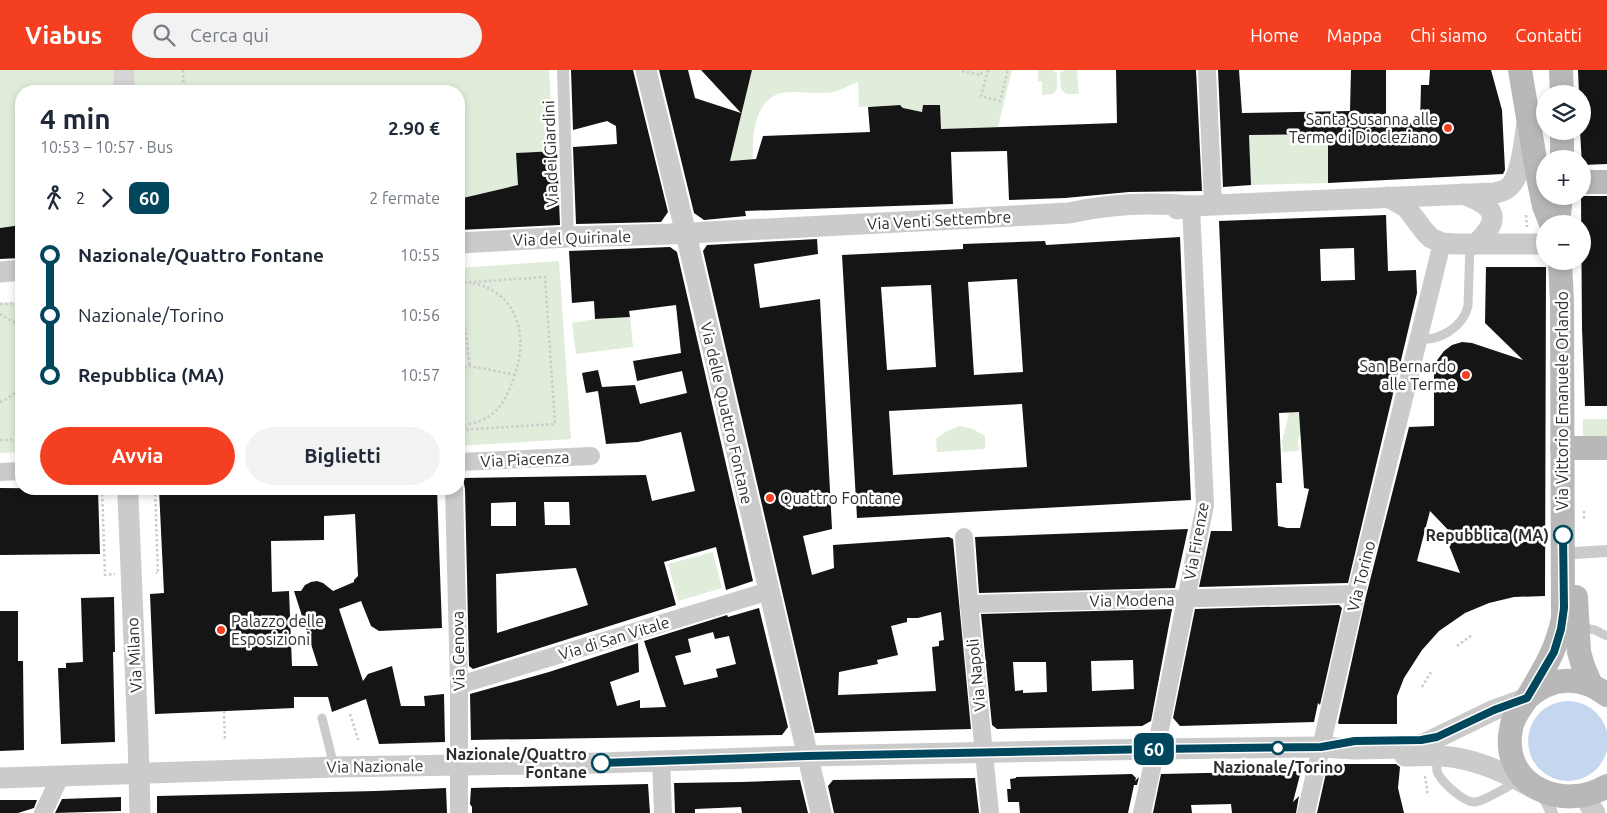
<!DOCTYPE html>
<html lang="it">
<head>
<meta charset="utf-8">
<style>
	body { margin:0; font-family:Ubuntu,sans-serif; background:#f2f2f3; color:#1f2937; height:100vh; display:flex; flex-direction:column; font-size:19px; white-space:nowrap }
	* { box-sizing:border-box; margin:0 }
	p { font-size:16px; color:#747a83 }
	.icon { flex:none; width:28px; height:28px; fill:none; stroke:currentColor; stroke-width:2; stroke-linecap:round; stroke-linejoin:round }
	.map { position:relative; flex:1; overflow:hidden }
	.side { position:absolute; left:15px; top:15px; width:450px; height:410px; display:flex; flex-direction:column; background:#fff; border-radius:20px; box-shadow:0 2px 8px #0003 }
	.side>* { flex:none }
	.badge { padding:0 10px; border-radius:8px; font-size:18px; line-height:32px }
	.fabs { position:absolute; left:1536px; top:15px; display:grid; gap:10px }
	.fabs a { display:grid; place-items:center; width:55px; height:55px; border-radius:50%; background:#fff; box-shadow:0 2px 8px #0003; font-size:25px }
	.map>.badge { position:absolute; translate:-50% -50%; box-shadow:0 0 0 2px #fff }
	.legs { display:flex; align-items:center; gap:8px; height:55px; padding:0 25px; font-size:16px }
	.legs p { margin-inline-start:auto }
	.summary { display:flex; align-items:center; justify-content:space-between; height:85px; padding:0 25px }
	h1 { font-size:28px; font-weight:700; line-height:38px }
	.button { display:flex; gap:10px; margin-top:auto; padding:10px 25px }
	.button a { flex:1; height:58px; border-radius:30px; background:#f53f21; color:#fff; font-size:20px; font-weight:700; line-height:58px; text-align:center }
	.button a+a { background:#f2f2f3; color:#1f2937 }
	ul { padding:0 25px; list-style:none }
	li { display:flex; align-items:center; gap:18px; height:60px; font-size:19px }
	li i { display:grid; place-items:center; width:8px; height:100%; margin:0 6px; background:currentColor }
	li i::after { content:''; width:12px; height:12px; margin:-6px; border:4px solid; border-radius:50%; background:#fff }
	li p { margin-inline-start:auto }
	li:first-child i { background:linear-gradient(#0000 50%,currentColor 0) }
	li:last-child i { background:linear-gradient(currentColor 50%,#0000 0) }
	header { display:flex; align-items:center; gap:30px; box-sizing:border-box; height:70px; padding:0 25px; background:#f53f21; color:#fff }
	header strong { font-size:24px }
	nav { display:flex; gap:28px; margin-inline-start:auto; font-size:18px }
	.search { width:350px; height:45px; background:#f2f2f3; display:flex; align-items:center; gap:12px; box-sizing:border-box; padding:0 18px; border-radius:28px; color:#747a83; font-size:19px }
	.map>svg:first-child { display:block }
	.green { fill:#e1eddb }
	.water { fill:#c5d6ef }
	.building { fill:#151515; fill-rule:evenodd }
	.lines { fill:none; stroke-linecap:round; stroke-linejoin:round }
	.tertiary-tunnel { stroke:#d5d5d5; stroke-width:21; stroke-dasharray:21 11; stroke-linecap:butt }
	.path { stroke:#cbcbcb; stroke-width:2.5; stroke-dasharray:2.5 2.5; stroke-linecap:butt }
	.service { stroke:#cbcbcb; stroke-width:9 }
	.pedestrian { stroke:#cbcbcb; stroke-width:12 }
	.minor { stroke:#cbcbcb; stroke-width:18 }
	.tertiary { stroke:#cbcbcb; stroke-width:21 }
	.secondary { stroke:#b8b8b8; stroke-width:24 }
	.line-1-casing { stroke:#fff; stroke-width:11 }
	.line-1 { stroke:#00475d; stroke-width:8 }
	.poi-dot { fill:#f53f21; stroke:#fff; stroke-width:2 }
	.stop-1-dot { fill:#fff; stroke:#00475d; stroke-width:2.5 }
	.labels { text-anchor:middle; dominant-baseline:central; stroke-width:5; stroke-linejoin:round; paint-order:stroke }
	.poi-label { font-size:16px; fill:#2e2e2e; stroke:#fff; text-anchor:end }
	.street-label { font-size:16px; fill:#2e2e2e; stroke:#fff }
	.stop-label { font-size:16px; font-weight:bold; fill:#2e2e2e; stroke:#fff; text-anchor:end }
</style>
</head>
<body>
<header>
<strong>Viabus</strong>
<div class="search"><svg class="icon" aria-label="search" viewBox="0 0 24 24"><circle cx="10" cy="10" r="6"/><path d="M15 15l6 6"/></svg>Cerca qui</div>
<nav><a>Home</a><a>Mappa</a><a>Chi siamo</a><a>Contatti</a></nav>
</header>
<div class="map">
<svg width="1607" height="743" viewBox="0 0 1607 743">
	<rect width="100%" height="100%" fill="#fff"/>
	<g class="green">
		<path d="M 0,0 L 549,0 L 554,81 L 516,83 L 518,115 L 463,128 L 459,133 L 459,21 L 21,21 L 21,155 L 0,158 Z"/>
		<path d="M 752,0 L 1012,0 L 998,57 L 921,60 L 921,55 L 941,54 L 940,35 L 923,35 L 922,41 L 918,44 L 905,39 L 900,35 L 859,37 L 858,12 C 849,15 842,20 833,22 C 818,25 791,20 778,24 C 754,33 752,68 753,89 L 730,91 Z"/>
		<path d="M 1038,0 L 1052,0 L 1057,3 L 1057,19 L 1053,24 L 1042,25 L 1042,11 L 1038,11 Z"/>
		<path d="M 1065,0 L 1077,0 L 1079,24 L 1066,24 L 1061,19 L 1060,3 Z"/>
		<path d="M 1328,64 L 1328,113 L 1251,115 L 1249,65 Z"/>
		<path d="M 559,191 L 571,369 L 459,376 L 459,198 Z"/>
		<path d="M 21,232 L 21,382 L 0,383 L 0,233 Z"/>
		<path d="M 630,247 L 633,277 L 576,284 L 572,253 L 595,249 Z"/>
		<path d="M 1291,335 L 1306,339 L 1298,371 L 1299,381 L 1283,382 L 1282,371 Z"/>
		<rect x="1583" y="349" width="24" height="17"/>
		<path d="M 960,356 L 973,359 L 985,366 L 985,379 L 937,382 L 936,369 L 947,361 Z"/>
		<path d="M 713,482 L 722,518 L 678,531 L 668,494 Z"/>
	</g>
	<circle class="water" cx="1568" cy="671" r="40"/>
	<g class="building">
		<path d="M 571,0 L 633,0 L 668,142 L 661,152 L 576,154 L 573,77 L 617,74 L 616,56 L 607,51 L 573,60 Z"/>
		<path d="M 659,0 L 688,0 L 695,28 L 741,43 L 701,0 L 752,0 L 730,91 L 756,89 L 763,66 L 870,62 L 868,37 L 900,35 L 903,38 L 922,42 L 923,35 L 940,35 L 941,59 L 1117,53 L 1116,0 L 1196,0 L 1202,121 L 1129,122 L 1065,128 L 1009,130 L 1007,81 L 951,82 L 953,134 L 745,141 L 746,146 L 704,150 L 694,143 Z"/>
		<path d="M 1218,0 L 1239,0 L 1242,43 L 1350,41 L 1351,0 L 1386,0 L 1386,54 L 1420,53 L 1421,15 L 1429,15 L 1430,0 L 1491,0 L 1502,40 L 1505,100 L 1503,104 L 1328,113 L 1328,64 L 1249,65 L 1251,115 L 1223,117 Z"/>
		<path d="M 1578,0 L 1607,0 L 1607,94 L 1582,95 L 1580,61 L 1582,61 L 1582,24 L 1579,24 Z"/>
		<path d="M 557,81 L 560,155 L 459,160 L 459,134 L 463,128 L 518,115 L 516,83 Z"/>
		<path d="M 1581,126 L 1607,126 L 1607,336 L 1585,336 L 1582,258 Z"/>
		<path d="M 1386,145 L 1388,201 L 1416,200 L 1417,223 L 1348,513 L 1199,517 L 1211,461 L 1232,461 L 1219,151 ZM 1354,178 L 1355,210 L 1321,211 L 1320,179 ZM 1299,342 L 1304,418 L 1309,419 L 1300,458 L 1287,458 L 1278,456 L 1276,413 L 1282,413 L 1279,343 Z"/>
		<path d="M 21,155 L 21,188 L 0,189 L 0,158 Z"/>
		<path d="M 1180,167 L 1191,430 L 857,448 L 842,185 L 963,179 L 963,174 L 1045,171 L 1046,175 ZM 1017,209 L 1023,302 L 974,305 L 968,212 ZM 931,215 L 936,297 L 887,300 L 881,217 ZM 1022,334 L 1027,397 L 893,405 L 889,341 Z"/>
		<path d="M 817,169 L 818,184 L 754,194 L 760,238 L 820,229 L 832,459 L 803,466 L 812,505 L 834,498 L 833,475 L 949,467 L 953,469 L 971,659 L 815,663 L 703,181 L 707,175 ZM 941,542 L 944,570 L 939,571 L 939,576 L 932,577 L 936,621 L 838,625 L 839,602 L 878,594 L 877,590 L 898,585 L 891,556 L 907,552 L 907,548 L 918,548 Z"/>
		<path d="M 670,177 L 677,182 L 753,511 L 726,520 L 716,477 L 664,492 L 676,535 L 473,599 L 469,596 L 465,419 L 463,408 L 646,405 L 652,431 L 695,421 L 681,362 L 638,372 L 606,374 L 598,321 L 586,323 L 582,303 L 598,300 L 602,317 L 635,315 L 640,334 L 687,323 L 682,301 L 637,311 L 633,291 L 681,283 L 676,235 L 629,241 L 630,247 L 595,249 L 594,231 L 572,233 L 569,181 ZM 516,432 L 516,456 L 491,456 L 491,433 ZM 544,432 L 569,432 L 570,455 L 545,455 ZM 576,498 L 588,535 L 497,563 L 496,504 Z"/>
		<path d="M 1486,197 L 1546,197 L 1545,526 L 1514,527 L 1489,533 L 1465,543 L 1439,561 L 1422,580 L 1404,608 L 1397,626 L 1397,654 L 1339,654 L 1338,653 L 1366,526 L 1409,357 L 1434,356 L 1434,301 L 1429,301 L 1444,281 L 1452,275 L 1462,272 L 1472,273 L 1523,290 L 1485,253 ZM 1430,441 L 1454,466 L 1448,473 L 1460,503 L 1417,491 Z"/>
		<path d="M 0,418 L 98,419 L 100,484 L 0,485 Z"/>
		<path d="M 159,419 L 437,419 L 442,558 L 379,561 L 371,556 L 361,531 L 339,539 L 363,611 L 368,604 L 392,596 L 401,636 L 425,636 L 424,626 L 444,624 L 445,672 L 379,674 L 366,629 L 332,642 L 328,627 L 294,627 L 294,638 L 155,644 L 150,524 L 164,523 ZM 355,444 L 358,506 L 354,510 L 354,512 L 333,521 L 323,513 L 317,511 L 311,512 L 305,515 L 301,521 L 294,521 L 318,596 L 292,596 L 289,521 L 272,522 L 271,471 L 324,470 L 324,446 Z"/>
		<path d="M 1188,459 L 1175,518 L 979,523 L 975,467 Z"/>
		<path d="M 114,527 L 115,582 L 113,582 L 115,672 L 61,674 L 58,598 L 66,598 L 66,593 L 83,592 L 81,528 Z"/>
		<path d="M 1339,535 L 1342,538 L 1320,635 L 1318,633 L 1314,652 L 1180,656 L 1173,648 L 1195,539 Z"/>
		<path d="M 759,538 L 788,657 L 782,665 L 471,670 L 470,624 L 549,602 L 638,573 L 639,602 L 610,612 L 617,636 L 640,630 L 640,638 L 666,637 L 644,571 L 727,545 L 728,547 ZM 713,562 L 715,569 L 729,566 L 736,594 L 716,599 L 718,607 L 684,615 L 675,586 L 691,582 L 688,569 Z"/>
		<path d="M 1172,539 L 1151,651 L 1142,656 L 997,659 L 992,655 L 981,544 ZM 1133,590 L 1134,619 L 1092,621 L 1091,591 ZM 1013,592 L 1046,592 L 1047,622 L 1023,623 L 1023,620 L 1015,621 Z"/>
		<path d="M 0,541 L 18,541 L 18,591 L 23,591 L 24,680 L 0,681 Z"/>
		<path d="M 1328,694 L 1396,694 L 1400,697 L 1398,718 L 1404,743 L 1317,743 Z"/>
		<path d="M 1301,701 L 1293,732 L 1299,726 L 1296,743 L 1232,743 L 1231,734 L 1191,735 L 1192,743 L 1153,743 L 1161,704 Z"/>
		<path d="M 1132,704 L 1136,708 L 1135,711 L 1139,707 L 1137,715 L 1134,715 L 1128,743 L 1020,743 L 1019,732 L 1008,732 L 1007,719 L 1011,719 L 1010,709 L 1016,708 L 1016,707 Z"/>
		<path d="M 975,708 L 979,743 L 834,743 L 828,716 L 833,710 Z"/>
		<path d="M 796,710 L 800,710 L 808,743 L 742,743 L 741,737 L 695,739 L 695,743 L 675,743 L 674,713 L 742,712 Z"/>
		<path d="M 648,714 L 650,743 L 472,743 L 472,737 L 470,734 L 471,718 Z"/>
		<path d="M 446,718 L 447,743 L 157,743 L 157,726 L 376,721 Z"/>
		<path d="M 121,727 L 121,741 L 55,743 L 62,729 Z"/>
		<path d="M 0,730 L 37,730 L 34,738 L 18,743 L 0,743 Z"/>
	</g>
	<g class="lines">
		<path class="tertiary-tunnel" d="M 124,0 L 124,21"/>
		<g class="path">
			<path d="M 183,0 L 184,21"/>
			<path d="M 988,0 L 981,26 L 1000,31 L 1008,0"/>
			<path d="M 962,1 L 981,5 L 982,0"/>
			<path d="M 1526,145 L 1527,157"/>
			<path d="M 459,213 L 545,207 L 555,354 L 459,360"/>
			<path d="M 459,213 L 470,296"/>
			<path d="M 0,234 L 21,233"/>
			<path d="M 0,244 L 17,254 L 21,262"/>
			<path d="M 459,299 L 470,296 L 516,305"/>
			<path d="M 0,332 L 5,330 L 21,319"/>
			<path d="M 459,356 C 468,355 480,352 488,347 C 500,340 507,326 512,313 C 529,272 522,223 472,213"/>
			<path d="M 0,370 L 21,369"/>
			<path d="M 102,419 L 105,505 L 115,504"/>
			<path d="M 155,419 L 158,503 L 156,503"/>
			<path d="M 1584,441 L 1584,450"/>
			<path d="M 1457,576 L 1472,565"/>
			<path d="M 1422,617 L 1431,602"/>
			<path d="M 224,641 L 225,671"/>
			<path d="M 350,644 L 359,672"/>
			<path d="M 1425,706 L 1428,726"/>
		</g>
		<g class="service">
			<path d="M 1419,269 C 1440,271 1463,257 1468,236 L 1470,174"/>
			<path d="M 1579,557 L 1595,560 L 1607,566"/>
			<path d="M 322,648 L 334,696"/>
			<path d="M 1439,685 C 1438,690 1436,695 1437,701 C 1440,711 1464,733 1475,732 C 1485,731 1508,716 1518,711"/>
		</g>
		<g class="pedestrian">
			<path d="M 563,0 L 568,167"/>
			<path d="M 1575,483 L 1607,481"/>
			<path d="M 1542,723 L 1552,743"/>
		</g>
		<g class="minor">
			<path d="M 1207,0 L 1213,135"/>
			<path d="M 459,392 L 591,386"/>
			<path d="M 0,402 L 21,401"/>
			<path d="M 454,419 L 459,615 L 459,743"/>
			<path d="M 964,467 L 969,534 L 990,743"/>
			<path d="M 969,534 L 1356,524"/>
			<path d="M 459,615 L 769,521"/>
			<path d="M 661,690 L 663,743"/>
			<path d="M 43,743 L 61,705"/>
			<path d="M 1142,743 L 1156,679 L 1205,435 L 1191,136"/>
			<path d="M 1306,743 L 1356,524 L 1442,173"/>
		</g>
		<g class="tertiary">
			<path d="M 646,0 L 686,164 L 821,743"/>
			<path d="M 1463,124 C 1495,136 1503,148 1476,174"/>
			<path d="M 1388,127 L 1406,137 L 1425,162 L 1431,168 L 1442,173 L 1456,174 L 1545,174"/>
			<path d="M 1177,139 L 1191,136 L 1494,123 C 1499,122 1505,121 1509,117 C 1522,106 1524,70 1527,53"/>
			<path d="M 459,173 L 568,167 L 670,164 L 1069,143 C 1109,134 1150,132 1191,136"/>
			<path d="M 0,202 L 21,200"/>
			<path d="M 128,427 L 138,668 L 140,743"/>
			<path d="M 1405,686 C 1417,686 1429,685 1441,686 C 1474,688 1504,702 1533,718"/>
			<path d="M 0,708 L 334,697 L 601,693 L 807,686 L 1156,679 L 1321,677 L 1355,679 L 1404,678 L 1424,674 L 1494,640 L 1527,628"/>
			<path d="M 1590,736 L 1595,743"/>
		</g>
		<g class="secondary">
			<path d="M 1520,0 L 1538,107 L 1544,136 L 1551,154"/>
			<path d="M 1561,0 L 1562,24"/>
			<path d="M 1562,61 L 1562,89"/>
			<path d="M 1582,112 L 1607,112"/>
			<path d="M 1558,154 L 1561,126"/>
			<path d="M 1560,191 L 1562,232 L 1563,548 C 1557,579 1544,599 1529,625 C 1522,637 1513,645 1511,659 C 1500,715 1562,743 1607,716"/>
			<path d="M 1562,378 L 1607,378"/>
			<path d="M 1576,527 L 1579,582 L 1583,596 L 1591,615"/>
			<path d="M 1527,628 C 1552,606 1581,605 1607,625"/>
		</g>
	</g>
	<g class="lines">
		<g class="line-1-casing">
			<path id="line-1" d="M 601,693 L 807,686 L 1156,679 L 1321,677 L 1355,671 L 1421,670 L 1437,667 L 1494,640 L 1527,628 L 1554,582 L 1561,559 L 1564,538 L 1563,465"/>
		</g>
		<use href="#line-1" class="line-1"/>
	</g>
	<g class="poi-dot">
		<circle cx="1448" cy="58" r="5"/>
		<circle cx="1466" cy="305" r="5"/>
		<circle cx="770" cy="428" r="5"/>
		<circle cx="221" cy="560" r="5"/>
	</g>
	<g class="stop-1-dot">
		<circle cx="1563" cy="465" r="9"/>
		<circle cx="1278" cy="678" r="6"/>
		<circle cx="601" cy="693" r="9"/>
	</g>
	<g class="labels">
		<g class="poi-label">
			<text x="1438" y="49">Santa Susanna alle<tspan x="1438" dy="18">Terme di Diocleziano</tspan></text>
			<text x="1456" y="296">San Bernardo<tspan x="1456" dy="18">alle Terme</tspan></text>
			<text x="780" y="428" text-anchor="start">Quattro Fontane</text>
			<text x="231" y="551" text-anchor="start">Palazzo delle<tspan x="231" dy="18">Esposizioni</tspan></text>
		</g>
		<g class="street-label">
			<text transform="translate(550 84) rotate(-92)">Via dei Giardini</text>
			<text transform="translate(939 150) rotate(-3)">Via Venti Settembre</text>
			<text transform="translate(572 168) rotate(-2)">Via del Quirinale</text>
			<text transform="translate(1562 331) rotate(-90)">Via Vittorio Emanuele Orlando</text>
			<text transform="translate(727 343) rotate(77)">Via delle Quattro Fontane</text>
			<text transform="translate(525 389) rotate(-3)">Via Piacenza</text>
			<text transform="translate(1196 471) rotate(-80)">Via Firenze</text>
			<text transform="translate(1361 506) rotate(-76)">Via Torino</text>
			<text transform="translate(1132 530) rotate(-1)">Via Modena</text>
			<text transform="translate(614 568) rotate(-17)">Via di San Vitale</text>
			<text transform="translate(458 581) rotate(-91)">Via Genova</text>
			<text transform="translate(134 585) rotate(-93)">Via Milano</text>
			<text transform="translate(976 605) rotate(-96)">Via Napoli</text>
			<text transform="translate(375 696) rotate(-1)">Via Nazionale</text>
		</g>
		<g class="stop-label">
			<text x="1549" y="465">Repubblica (MA)</text>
			<text x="587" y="684">Nazionale/Quattro<tspan x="587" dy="18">Fontane</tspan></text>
			<text x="1278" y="697" text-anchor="middle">Nazionale/Torino</text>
		</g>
	</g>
</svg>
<div class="fabs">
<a><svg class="icon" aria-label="layers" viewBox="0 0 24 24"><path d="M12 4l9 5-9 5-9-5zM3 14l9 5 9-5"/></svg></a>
<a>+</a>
<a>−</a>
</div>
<b class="badge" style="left:1154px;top:679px;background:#00475d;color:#fff">60</b>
<section class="side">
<div class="summary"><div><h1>4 min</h1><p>10:53 – 10:57 · Bus</p></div><b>2.90 €</b></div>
<div class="legs"><svg class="icon" aria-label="walk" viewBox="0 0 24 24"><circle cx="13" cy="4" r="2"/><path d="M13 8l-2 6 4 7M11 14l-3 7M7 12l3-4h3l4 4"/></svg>2<svg class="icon" aria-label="forward" viewBox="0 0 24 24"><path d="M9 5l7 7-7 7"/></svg><b class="badge" style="background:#00475d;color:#fff">60</b><p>2 fermate</p></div>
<ul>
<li><i style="color:#00475d"></i><b>Nazionale/Quattro Fontane</b><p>10:55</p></li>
<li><i style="color:#00475d"></i><span>Nazionale/Torino</span><p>10:56</p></li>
<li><i style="color:#00475d"></i><b>Repubblica (MA)</b><p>10:57</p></li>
</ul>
<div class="button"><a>Avvia</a><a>Biglietti</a></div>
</section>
</div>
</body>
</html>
